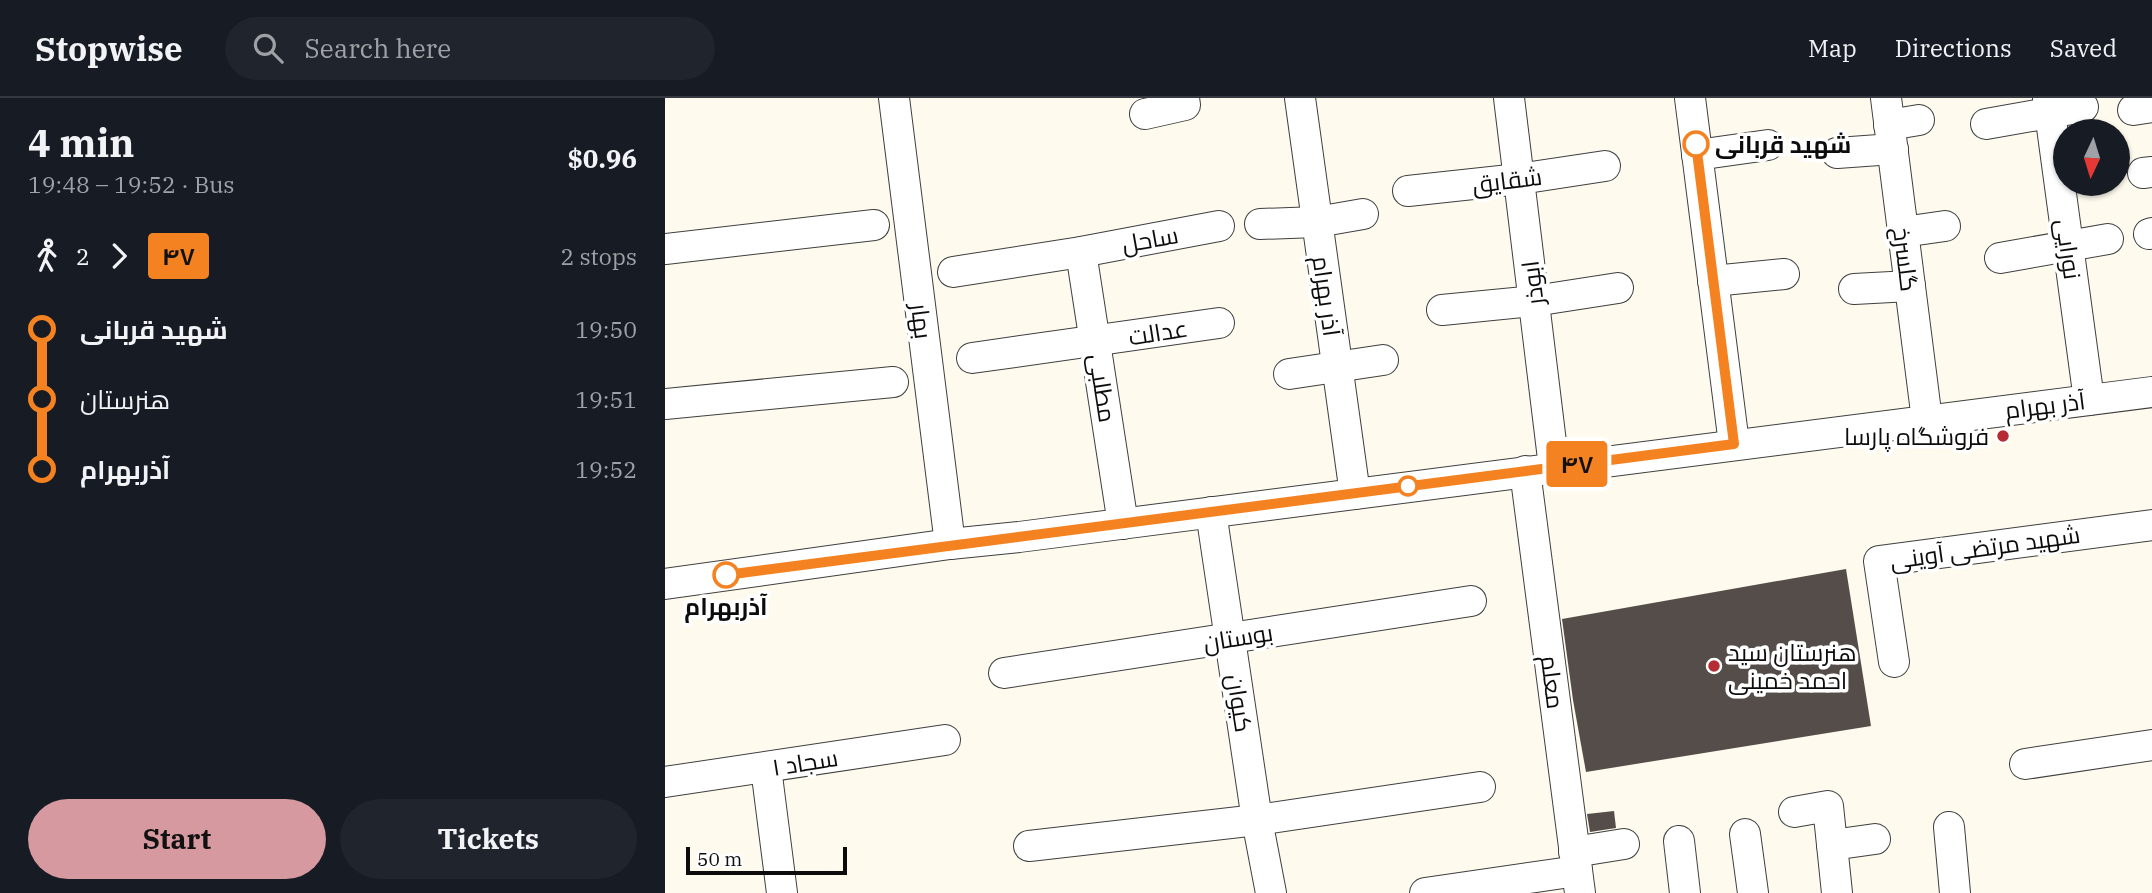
<!DOCTYPE html>
<html lang="en">
<head>
<meta charset="utf-8">
<style>
	body { margin:0; font-family:"IBM Plex Serif",Cairo,serif; background:#20242c; color:#f1f3f6; height:100vh; display:flex; flex-direction:column; font-size:26px; white-space:nowrap }
	* { box-sizing:border-box; margin:0 }
	p { font-size:23px; color:#9ea1a6 }
	.icon { flex:none; width:38px; height:38px; fill:none; stroke:currentColor; stroke-width:2; stroke-linecap:round; stroke-linejoin:round }
	.map { position:relative; flex:1; overflow:hidden }
	.drawer { display:flex; flex-direction:column; background:#171b24; width:665px }
	.drawer>* { flex:none }
	.badge { padding:0 14px; border-radius:5px; font-size:24px; line-height:46px }
	.needle { width:46px; rotate:184deg }
	.controls { position:absolute; left:1388px; top:21px; display:grid; gap:14px }
	.controls a { display:grid; place-items:center; width:77px; height:77px; border-radius:50%; background:#171b24; box-shadow:0 2px 5px #0004; font-size:35px }
	.scale { position:absolute; left:21px; bottom:18px; width:161px; box-sizing:border-box; padding-left:7px; border:4px solid #0c0c0c; border-top:0; font-size:19px; line-height:24px; white-space:nowrap; color:#0c0c0c; -webkit-text-stroke:5px #fff; paint-order:stroke }
	.map>.badge { position:absolute; translate:-50% -50%; box-shadow:0 0 0 4px #fff }
	.legs { display:flex; align-items:center; gap:10px; height:77px; padding:0 28px; font-size:23px }
	.legs p { margin-inline-start:auto }
	.headline { display:flex; align-items:center; justify-content:space-between; height:119px; padding:0 28px }
	h1 { font-size:38px; font-weight:700; line-height:52px }
	.action { display:flex; gap:14px; margin-top:auto; padding:14px 28px }
	.action a { flex:1; height:80px; border-radius:42px; background:#d6999f; color:#111; font-size:28px; font-weight:700; line-height:80px; text-align:center }
	.action a+a { background:#20242c; color:#f1f3f6 }
	ul { padding:0 28px; list-style:none }
	li { display:flex; align-items:center; gap:24px; height:70px; font-size:26px }
	li i { display:grid; place-items:center; width:10px; height:100%; margin:0 9px; background:currentColor }
	li i::after { content:''; width:18px; height:18px; margin:-9px; border:5px solid; border-radius:50%; background:#171b24 }
	li p { margin-inline-start:auto }
	li:first-child i { background:linear-gradient(#0000 50%,currentColor 0) }
	li:last-child i { background:linear-gradient(currentColor 50%,#0000 0) }
	header { display:flex; align-items:center; gap:42px; box-sizing:border-box; height:98px; padding:0 35px; background:#171b24; border-bottom:2px solid #363941 }
	header strong { font-size:33px }
	nav { display:flex; gap:38px; margin-inline-start:auto; font-size:24px }
	.search { width:490px; height:63px; background:#20242c; display:flex; align-items:center; gap:18px; box-sizing:border-box; padding:0 24px; border-radius:38px; color:#9ea1a6; font-size:26px }
	main { display:flex; flex:1; min-height:0 }
	.map>svg:first-child { display:block }
	.building { fill:#544d49 }
	.lines { fill:none; stroke-linecap:round; stroke-linejoin:round }
	.minor-casing { stroke:#3f3f3f; stroke-width:32 }
	.minor { stroke:#fff; stroke-width:30 }
	.line-1-casing { stroke:#fff; stroke-width:16 }
	.line-1 { stroke:#f58220; stroke-width:10 }
	.stop-1-dot { fill:#fff; stroke:#f58220; stroke-width:3.5 }
	.poi-dot { fill:#b52c35; stroke:#fff; stroke-width:2.5 }
	.labels { text-anchor:middle; dominant-baseline:central; stroke-width:7; stroke-linejoin:round; paint-order:stroke }
	.stop-label { font-size:24px; font-weight:bold; fill:#0c0c0c; stroke:#fff; text-anchor:start }
	.street-label { font-size:24px; fill:#0c0c0c; stroke:#fff }
	.poi-label { font-size:24px; fill:#0c0c0c; stroke:#fff; text-anchor:end }
</style>
</head>
<body>
<header>
<strong>Stopwise</strong>
<div class="search"><svg class="icon" aria-label="search" viewBox="0 0 24 24"><circle cx="10" cy="10" r="6"/><path d="M15 15l6 6"/></svg>Search here</div>
<nav><a>Map</a><a>Directions</a><a>Saved</a></nav>
</header>
<main>
<section class="drawer">
<div class="headline"><div><h1>4 min</h1><p>19:48 – 19:52 · Bus</p></div><b>$0.96</b></div>
<div class="legs"><svg class="icon" aria-label="walk" viewBox="0 0 24 24"><circle cx="13" cy="4" r="2"/><path d="M13 8l-2 6 4 7M11 14l-3 7M7 12l3-4h3l4 4"/></svg>2<svg class="icon" aria-label="forward" viewBox="0 0 24 24"><path d="M9 5l7 7-7 7"/></svg><b class="badge" style="background:#f58220;color:#111">۴۷</b><p>2 stops</p></div>
<ul>
<li><i style="color:#f58220"></i><b>شهید قربانی</b><p>19:50</p></li>
<li><i style="color:#f58220"></i><span>هنرستان</span><p>19:51</p></li>
<li><i style="color:#f58220"></i><b>آذربهرام</b><p>19:52</p></li>
</ul>
<div class="action"><a>Start</a><a>Tickets</a></div>
</section>
<div class="map">
<svg width="1487" height="795" viewBox="0 0 1487 795">
	<rect width="100%" height="100%" fill="#fefaed"/>
	<g class="building">
		<path d="M 1181,471 L 1206,628 L 921,674 L 908,602 L 897,521 Z"/>
		<path d="M 949,713 L 951,730 L 925,734 L 922,716 Z"/>
	</g>
	<g class="lines">
		<g class="minor-casing">
			<g id="minor">
				<path d="M 229,0 L 285,446"/>
				<path d="M 635,0 L 690,396"/>
				<path d="M 844,0 L 889,369"/>
				<path d="M 1025,0 L 1069,346"/>
				<path d="M 1221,0 L 1262,322"/>
				<path d="M 1383,0 L 1424,302"/>
				<path d="M 1468,12 L 1487,9"/>
				<path d="M 480,16 L 520,7 L 519,0"/>
				<path d="M 1321,26 L 1418,9"/>
				<path d="M 1224,27 L 1254,22"/>
				<path d="M 1172,55 L 1228,51"/>
				<path d="M 1032,57 L 1103,47"/>
				<path d="M 1478,75 L 1487,74"/>
				<path d="M 743,93 L 854,81 L 940,68"/>
				<path d="M 595,126 L 652,124 L 698,116"/>
				<path d="M 1238,134 L 1280,128"/>
				<path d="M 1484,136 L 1487,135"/>
				<path d="M 0,151 L 209,127"/>
				<path d="M 416,154 L 458,426"/>
				<path d="M 1335,160 L 1443,141"/>
				<path d="M 288,174 L 416,154 L 554,128"/>
				<path d="M 1048,183 L 1119,176"/>
				<path d="M 1189,191 L 1245,188"/>
				<path d="M 777,212 L 869,203 L 953,190"/>
				<path d="M 307,260 L 554,225"/>
				<path d="M 624,276 L 718,262"/>
				<path d="M 0,306 L 228,284"/>
				<path d="M 860,373 L 915,795"/>
				<path d="M 546,414 L 592,722 L 606,795"/>
				<path d="M 0,486 L 285,446 L 354,439 L 1487,294"/>
				<path d="M 1229,564 L 1214,463 L 1487,427"/>
				<path d="M 339,575 L 806,503"/>
				<path d="M 1360,666 L 1487,647"/>
				<path d="M 101,670 L 117,795"/>
				<path d="M 0,684 L 280,642"/>
				<path d="M 1129,714 L 1163,708 L 1172,795"/>
				<path d="M 1284,729 L 1290,795"/>
				<path d="M 1080,736 L 1088,795"/>
				<path d="M 1014,743 L 1020,795"/>
				<path d="M 1167,747 L 1210,741"/>
				<path d="M 364,748 L 592,722 L 815,689"/>
				<path d="M 909,754 L 959,746"/>
				<path d="M 760,795 L 912,773"/>
			</g>
		</g>
		<use href="#minor" class="minor"/>
	</g>
	<g class="lines">
		<g class="line-1-casing">
			<path id="line-1" d="M 61,477 L 1069,346 L 1031,46"/>
		</g>
		<use href="#line-1" class="line-1"/>
	</g>
	<g class="stop-1-dot">
		<circle cx="1031" cy="46" r="12"/>
		<circle cx="743" cy="388" r="9"/>
		<circle cx="61" cy="477" r="12"/>
	</g>
	<g class="poi-dot">
		<circle cx="1338" cy="338" r="7"/>
		<circle cx="1049" cy="568" r="7"/>
	</g>
	<g class="labels">
		<g class="stop-label">
			<text x="1050" y="46">شهید قربانی</text>
			<text x="61" y="508" text-anchor="middle">آذربهرام</text>
		</g>
		<g class="street-label">
			<text transform="translate(842 82) rotate(-7)">شقایق</text>
			<text transform="translate(485 141) rotate(-10)">ساحل</text>
			<text transform="translate(1404 151) rotate(82)">نورایی</text>
			<text transform="translate(1241 161) rotate(83)">گلسرخ</text>
			<text transform="translate(867 185) rotate(-97)">ابوذر</text>
			<text transform="translate(662 198) rotate(82)">آذر بهرام</text>
			<text transform="translate(257 223) rotate(83)">بهار</text>
			<text transform="translate(493 234) rotate(-9)">عدالت</text>
			<text transform="translate(438 290) rotate(81)">مطلبی</text>
			<text transform="translate(1380 307) rotate(-7)">آذر بهرام</text>
			<text transform="translate(1320 449) rotate(-8)">شهید مرتضی آوینی</text>
			<text transform="translate(573 539) rotate(-9)">بوستان</text>
			<text transform="translate(888 584) rotate(83)">معلم</text>
			<text transform="translate(575 605) rotate(81)">کیوان</text>
			<text transform="translate(140 664) rotate(-9)">سجاد ۱</text>
		</g>
		<g class="poi-label">
			<text x="1324" y="338">فروشگاه پارسا</text>
			<text x="1063" y="554" text-anchor="start">هنرستان سید<tspan x="1063" dy="28">احمد خمینی</tspan></text>
		</g>
	</g>
</svg>
<div class="controls">
<a><svg class="needle" viewBox="-14 -14 28 28"><path d="M0-13l5 13h-10z" fill="#e53935"/><path d="M0 13l5-13h-10z" fill="#9ea1a6"/></svg></a>
</div>
<div class="scale">50 m</div>
<b class="badge" style="left:912px;top:366px;background:#f58220;color:#111">۴۷</b>
</div>
</main>
</body>
</html>
